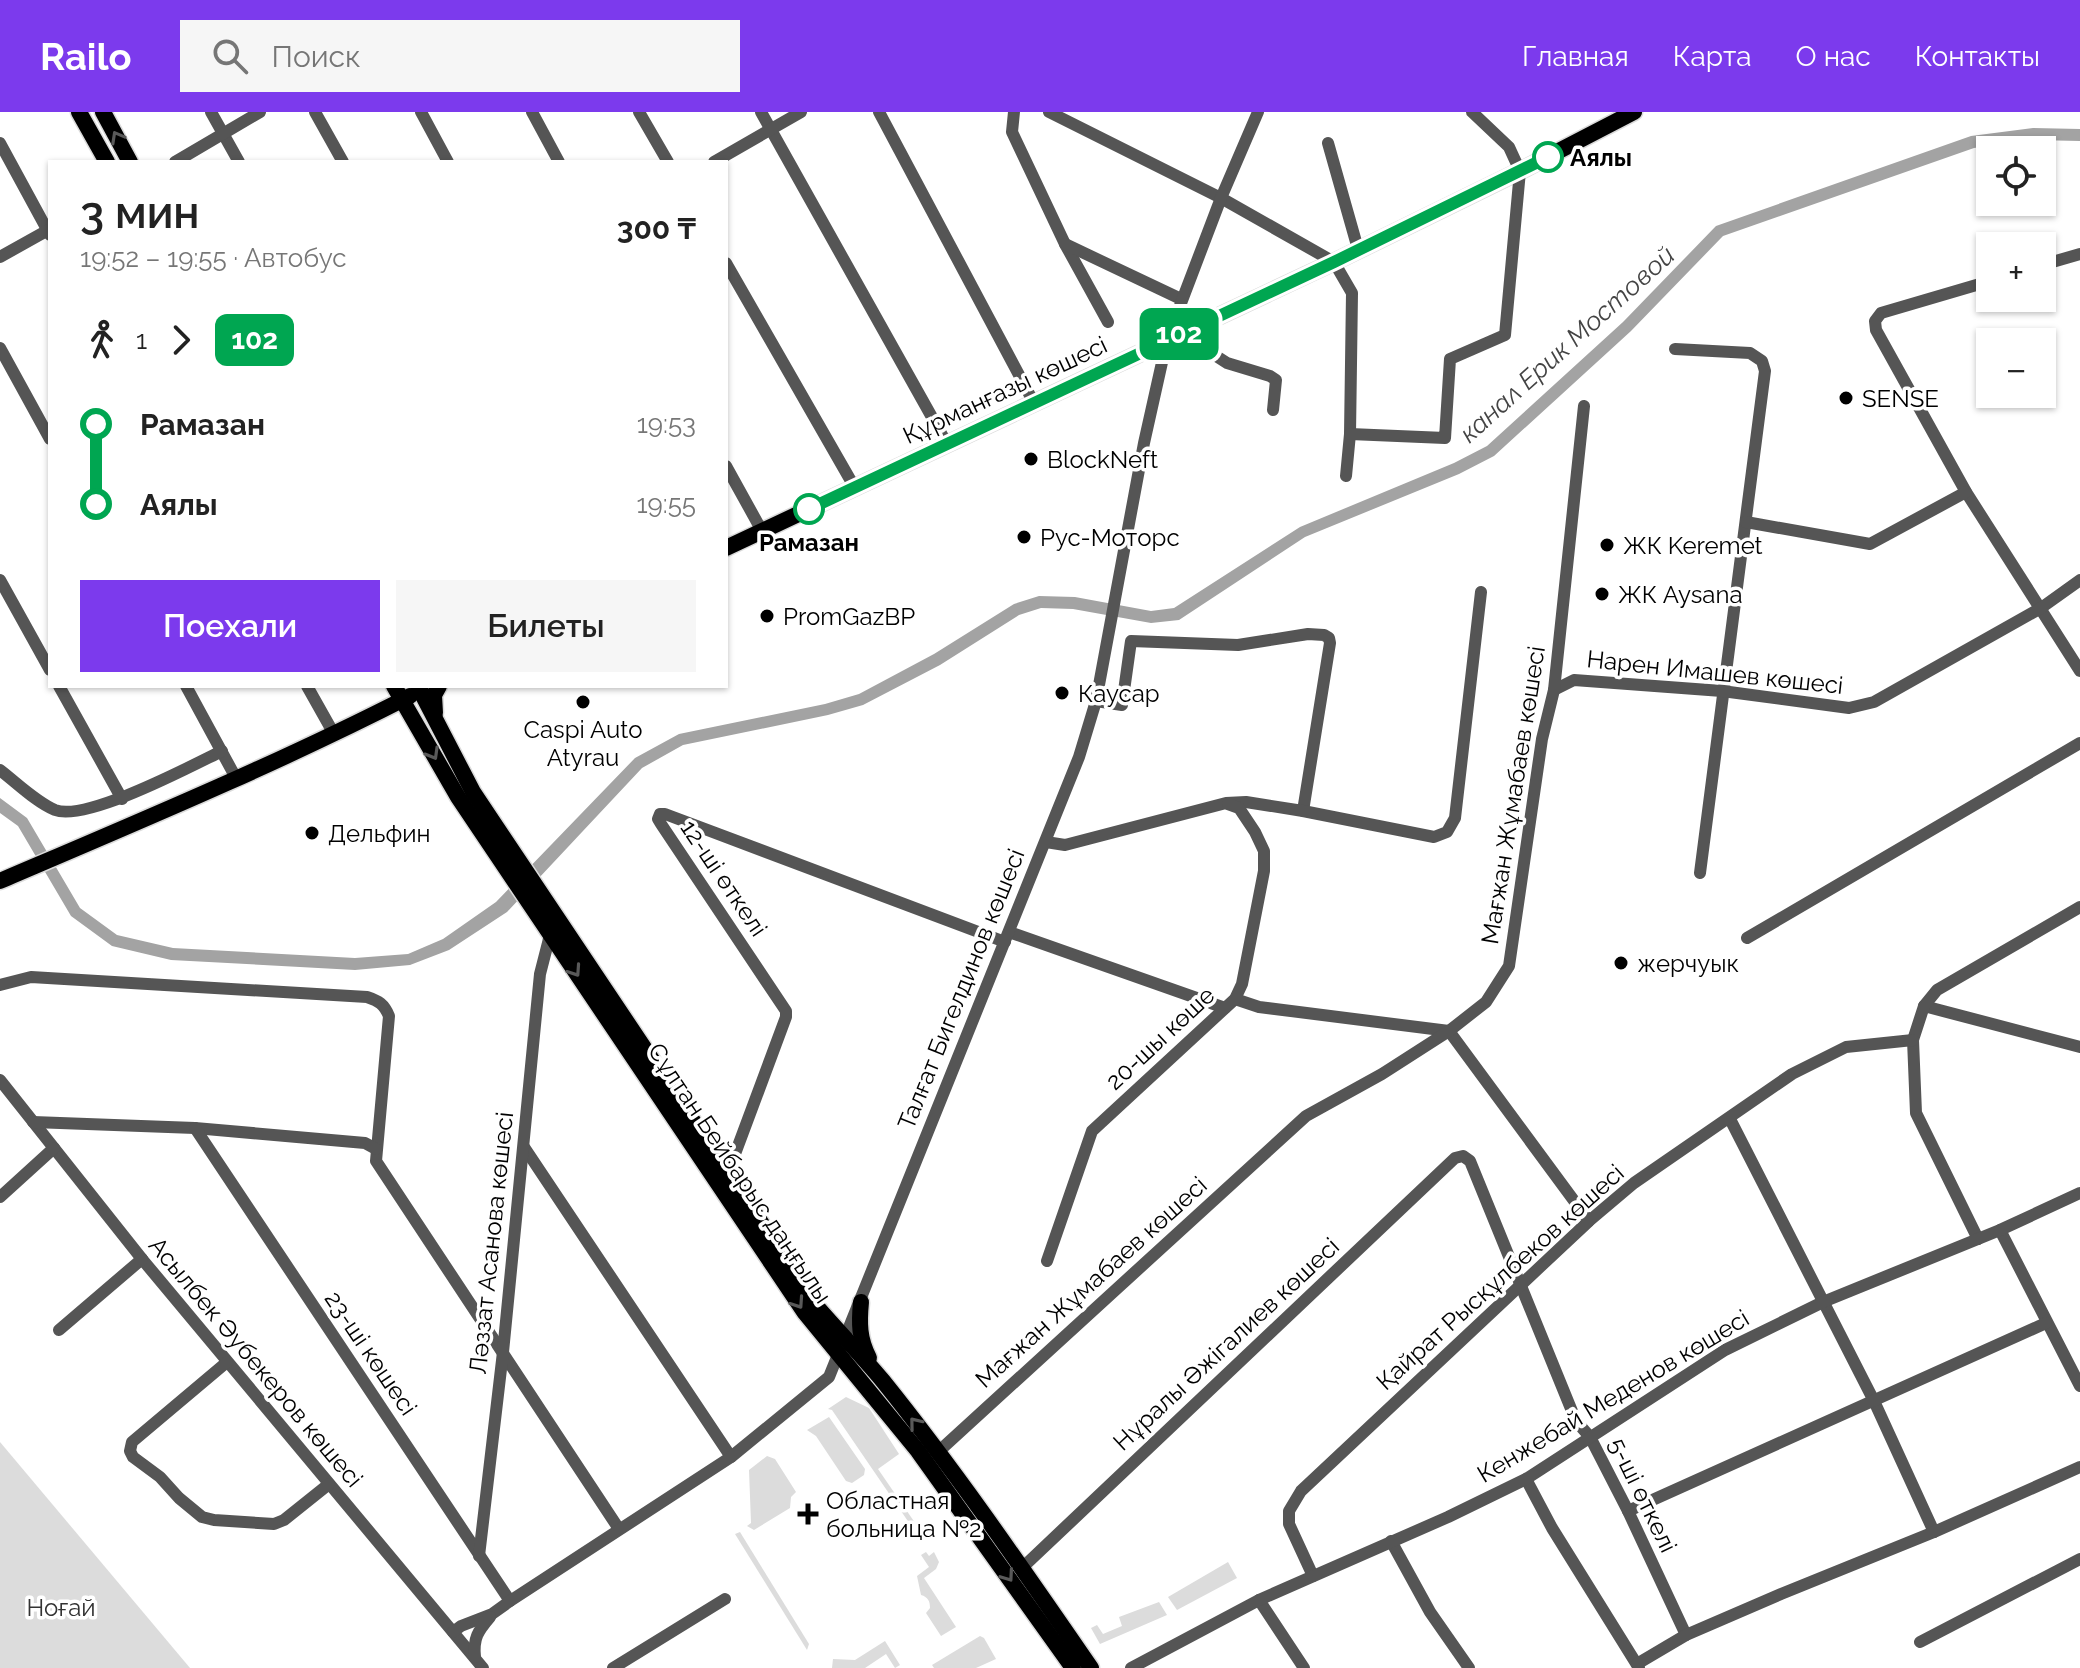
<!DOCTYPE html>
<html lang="ru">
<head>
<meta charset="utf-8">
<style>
	body { margin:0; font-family:Raleway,sans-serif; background:#f6f6f6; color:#222; height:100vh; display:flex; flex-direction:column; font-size:30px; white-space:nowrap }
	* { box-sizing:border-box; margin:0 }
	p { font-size:26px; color:#767676 }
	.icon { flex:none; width:44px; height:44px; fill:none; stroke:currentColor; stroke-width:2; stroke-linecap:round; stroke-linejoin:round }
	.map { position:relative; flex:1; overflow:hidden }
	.sheet { position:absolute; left:48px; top:48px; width:680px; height:528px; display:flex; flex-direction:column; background:#fff; border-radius:0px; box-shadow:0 2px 6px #0004 }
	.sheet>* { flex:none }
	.badge { padding:0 16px; border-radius:12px; font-size:28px; line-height:52px }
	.controls { position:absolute; left:1976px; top:24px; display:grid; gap:16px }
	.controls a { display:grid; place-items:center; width:80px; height:80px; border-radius:0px; background:#fff; box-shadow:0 2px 6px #0004; font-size:40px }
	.map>.badge { position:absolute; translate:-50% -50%; box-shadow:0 0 0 4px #fff }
	.legs { display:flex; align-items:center; gap:12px; height:88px; padding:0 32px; font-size:26px }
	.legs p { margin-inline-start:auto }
	.overview { display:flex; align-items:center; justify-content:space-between; height:136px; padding:0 32px }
	h1 { font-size:44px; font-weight:600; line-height:60px }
	.action { display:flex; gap:16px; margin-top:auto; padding:16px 32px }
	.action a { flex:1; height:92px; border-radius:0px; background:#7c3aed; color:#fff; font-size:32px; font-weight:600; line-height:92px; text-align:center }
	.action a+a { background:#f6f6f6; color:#222 }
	ul { padding:0 32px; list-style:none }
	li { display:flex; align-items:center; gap:28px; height:80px; font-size:30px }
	li i { display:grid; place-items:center; width:12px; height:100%; margin:0 10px; background:currentColor }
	li i::after { content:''; width:20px; height:20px; margin:-10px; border:6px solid; border-radius:50%; background:#fff }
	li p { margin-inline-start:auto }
	li:first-child i { background:linear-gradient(#0000 50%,currentColor 0) }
	li:last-child i { background:linear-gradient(currentColor 50%,#0000 0) }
	header { display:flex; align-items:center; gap:48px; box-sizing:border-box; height:112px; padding:0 40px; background:#7c3aed; color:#fff }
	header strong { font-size:38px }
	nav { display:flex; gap:44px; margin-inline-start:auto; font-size:28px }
	.search { width:560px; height:72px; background:#f6f6f6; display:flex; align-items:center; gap:20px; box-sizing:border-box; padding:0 28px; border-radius:0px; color:#767676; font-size:30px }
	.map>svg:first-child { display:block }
	.green { fill:#dcdcdc }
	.water { fill:#a3a3a3 }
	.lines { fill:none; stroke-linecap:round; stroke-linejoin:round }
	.major-casing { stroke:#dbdbdb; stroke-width:19 }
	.minor { stroke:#555; stroke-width:12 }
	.major { stroke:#000; stroke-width:16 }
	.oneway { stroke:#595959 }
	.line-1-casing { stroke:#fff; stroke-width:18 }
	.line-1 { stroke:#00a651; stroke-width:12 }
	.stop-1-dot { fill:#fff; stroke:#00a651; stroke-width:4 }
	.poi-dot { fill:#000; stroke:#fff; stroke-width:3 }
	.labels { text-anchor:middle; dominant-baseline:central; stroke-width:7; stroke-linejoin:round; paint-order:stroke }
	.stop-label { font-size:24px; font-weight:bold; fill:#000; stroke:#fff; text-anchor:start }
	.street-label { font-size:24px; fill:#000; stroke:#fff }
	.poi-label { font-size:24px; fill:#000; stroke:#fff; text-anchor:start }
	.park-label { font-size:24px; fill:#333; stroke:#fff }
	.water-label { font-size:26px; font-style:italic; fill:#444; stroke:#fff }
</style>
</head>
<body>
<header>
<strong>Railo</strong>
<div class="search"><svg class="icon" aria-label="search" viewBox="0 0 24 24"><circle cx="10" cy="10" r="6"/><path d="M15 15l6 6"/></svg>Поиск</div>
<nav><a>Главная</a><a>Карта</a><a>О нас</a><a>Контакты</a></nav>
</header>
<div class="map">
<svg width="2080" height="1556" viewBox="0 0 2080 1556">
	<rect width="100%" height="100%" fill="#fff"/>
	<g class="green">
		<path d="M 846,1285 L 869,1296 L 899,1342 L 878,1357 L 922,1421 L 916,1421 L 832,1298 L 828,1297 Z"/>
		<path d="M 829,1305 L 865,1357 L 864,1363 L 852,1371 L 846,1369 L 816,1324 L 807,1318 Z"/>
		<path d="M 0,1330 L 190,1556 L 0,1556 Z"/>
		<path d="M 767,1344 L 775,1347 L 796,1380 L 791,1385 L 790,1396 L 754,1418 L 747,1414 L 751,1411 L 749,1358 Z"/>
		<path d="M 740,1420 L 809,1532 L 807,1538 L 735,1422 Z"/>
		<path d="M 926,1440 L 929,1444 L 934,1440 L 939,1450 L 936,1457 L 924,1466 L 956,1515 L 941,1524 L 926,1501 L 930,1496 C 930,1489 928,1485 921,1483 L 917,1464 L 929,1455 L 921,1443 Z"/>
		<path d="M 1228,1450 L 1237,1466 L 1177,1498 L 1168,1485 Z"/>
		<path d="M 1159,1490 L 1167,1503 L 1100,1532 L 1091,1516 L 1097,1513 L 1103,1522 L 1122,1514 L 1119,1505 Z"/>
		<path d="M 980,1524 L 984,1526 L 996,1547 L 976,1556 L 934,1556 L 932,1553 Z"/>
		<path d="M 885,1529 L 900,1553 L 895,1556 L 886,1542 L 865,1556 L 832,1556 L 833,1547 L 855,1548 Z"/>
	</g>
	<path class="water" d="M 2033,16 L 2080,17 L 2080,29 L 2034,28 L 1974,36 L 1723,124 L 1631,219 L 1494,344 L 1459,362 L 1305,425 L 1179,508 L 1151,511 L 1073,497 L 1041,496 L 1019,503 L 940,553 L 863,593 L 828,603 L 683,633 L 642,656 L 507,800 L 449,838 L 410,853 L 355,858 L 171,848 L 112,834 L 71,804 L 18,714 L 0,701 L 0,686 L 27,706 L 80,796 L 117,823 L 173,836 L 355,846 L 408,842 L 443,827 L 496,790 L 635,646 L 679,622 L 825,592 L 859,582 L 934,542 L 1014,492 L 1039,484 L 1075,485 L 1151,499 L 1174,496 L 1300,415 L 1454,351 L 1487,334 L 1623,210 L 1716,114 L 1971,24 Z"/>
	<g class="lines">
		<g class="major-casing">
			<g id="major">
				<path d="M 79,0 L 107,50"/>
				<path d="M 103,0 L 130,50"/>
				<path d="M 726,436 L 1334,150 L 1520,59 L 1634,0"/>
				<path d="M 394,574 L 458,685 L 805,1201 L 918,1339 L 1073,1556"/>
				<path d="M 418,574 L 473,680 L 818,1196 C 839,1220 862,1244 883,1269 C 957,1361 1024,1459 1091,1556"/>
				<path d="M 435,601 L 434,583 L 439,574"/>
				<path d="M 0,769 C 138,710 277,652 410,584"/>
				<path d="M 861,1190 C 859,1211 859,1227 869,1246"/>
			</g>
		</g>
		<g class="minor">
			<path d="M 211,0 L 239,50"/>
			<path d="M 315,0 L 343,50"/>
			<path d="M 421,0 L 448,50"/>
			<path d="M 532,0 L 559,50"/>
			<path d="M 639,0 L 668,50"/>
			<path d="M 761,0 L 947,332"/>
			<path d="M 879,0 L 1034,291"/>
			<path d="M 1014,0 L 1012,20 L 1065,132 L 1108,210"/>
			<path d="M 1049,0 L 1221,86 L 1334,150 L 1352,181 L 1350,322 L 1346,364"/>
			<path d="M 0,31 L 50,123"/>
			<path d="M 1328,31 L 1358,137"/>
			<path d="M 175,50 L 260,0"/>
			<path d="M 714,50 L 801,0"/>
			<path d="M 1065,132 L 1181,187"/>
			<path d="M 0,145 L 50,117"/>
			<path d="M 726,151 L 855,376"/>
			<path d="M 2042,153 L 2080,142"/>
			<path d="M 1990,169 L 1881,201 L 1875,209 L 1876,218 L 1966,380 L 2080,559"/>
			<path d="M 1192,216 L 1213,242 L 1227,251 L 1270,264 L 1276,268 L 1273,298"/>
			<path d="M 0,236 L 50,327"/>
			<path d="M 1675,237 L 1750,241 L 1762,249 L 1765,259 L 1700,761"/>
			<path d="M 1350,322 L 1445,326 L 1450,247 L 1505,223 L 1520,59 L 1509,35 L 1472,0"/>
			<path d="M 726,354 L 762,419"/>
			<path d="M 1746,410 L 1870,432 L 1966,380"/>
			<path d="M 0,468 L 50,558"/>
			<path d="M 59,574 L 122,687"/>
			<path d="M 186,574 L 236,666"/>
			<path d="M 307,574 L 334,622"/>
			<path d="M 1554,578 L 1574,568 L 1722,579 L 1849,596 L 1874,590 L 2041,496 L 2080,468"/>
			<path d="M 1096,589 L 1122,593 L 1131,529 L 1238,533 L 1308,522 L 1324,523 L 1329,526 L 1330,531 L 1303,699"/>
			<path d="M 0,658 C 17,671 36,690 55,698 C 86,710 191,654 222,639"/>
			<path d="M 1046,730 L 1065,733 L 1226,691 L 1246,690 L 1303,699 L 1434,725 L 1447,720 L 1455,706 L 1481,480"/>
			<path d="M 1009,820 L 1225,896"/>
			<path d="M 1747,826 L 2080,631"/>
			<path d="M 0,873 L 31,865 L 367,885 C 379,889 384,892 389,904 L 376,1049 L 619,1417"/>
			<path d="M 1235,887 L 1259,895 L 1449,919 L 1589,1109"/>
			<path d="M 1924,894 L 2080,935"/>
			<path d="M 0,968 L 142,1147 L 483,1556"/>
			<path d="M 1730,1007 L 1874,1289 L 1934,1420"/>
			<path d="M 33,1010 L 195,1016 L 365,1031 L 376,1037"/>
			<path d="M 195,1016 L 510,1489"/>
			<path d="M 524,1035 L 731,1345"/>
			<path d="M 724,1057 L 735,1042 L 786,905 L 786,899 L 661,712 L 658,707 L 660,702 L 665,702 L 1005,830"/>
			<path d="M 0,1085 L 54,1036"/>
			<path d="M 2000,1118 L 2080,1274"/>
			<path d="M 1978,1127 L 1916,1001 L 1913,928 L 1924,894 L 1937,878 L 2080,795"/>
			<path d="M 1047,1149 L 1092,1019 L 1235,887 L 1242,872 L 1264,759 L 1264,739 L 1255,720 L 1239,696 L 1228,692"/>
			<path d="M 59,1218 L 142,1147"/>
			<path d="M 227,1250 L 132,1330 L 130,1339 L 133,1345 L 160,1365 L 179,1386 L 202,1405 L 214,1408 L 274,1412 L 284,1408 L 329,1372"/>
			<path d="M 938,1340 L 1306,1004 L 1382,962 L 1449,919 L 1486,890 L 1509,854 L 1542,627 L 1554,578 L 1584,294"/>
			<path d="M 1526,1367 L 1552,1416 L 1639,1556"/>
			<path d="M 1628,1399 L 2046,1211"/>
			<path d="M 1391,1429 L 1430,1500 L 1469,1556"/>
			<path d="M 479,1444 L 503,1240 L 540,862 L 550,823"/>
			<path d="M 1022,1456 L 1455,1046 L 1463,1044 L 1470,1049 L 1576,1309 L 1590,1325 L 1628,1399 L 1686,1523"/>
			<path d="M 1313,1464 L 1289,1412 L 1289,1399 L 1301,1379 L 1589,1109 L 1634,1071 L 1792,962 L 1846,935 L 1913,928"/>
			<path d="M 1259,1488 L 1304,1556"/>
			<path d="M 453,1520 L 461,1514 L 492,1502 L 510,1489 L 731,1345 L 829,1265 L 1079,645 L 1096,589 L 1144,331 L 1167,228 L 1221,86 L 1258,0"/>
			<path d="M 1920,1530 L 2080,1447"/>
			<path d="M 475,1545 C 473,1526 478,1519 490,1505"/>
			<path d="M 1637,1552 L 1686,1523 L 1781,1482 L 1934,1420 L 2080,1355"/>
			<path d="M 613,1556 L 725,1487"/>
			<path d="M 1131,1556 L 1259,1488 L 1448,1405 L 1526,1367 L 1725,1238 L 1823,1190 L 2000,1118 L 2080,1081"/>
		</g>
		<use href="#major" class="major"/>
	</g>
	<defs><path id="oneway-chevron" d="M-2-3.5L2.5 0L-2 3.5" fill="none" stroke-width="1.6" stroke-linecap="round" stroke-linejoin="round" transform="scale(2)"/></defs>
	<g class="oneway">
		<use href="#oneway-chevron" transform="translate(117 25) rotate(-119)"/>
		<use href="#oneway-chevron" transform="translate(433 642) rotate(60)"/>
		<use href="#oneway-chevron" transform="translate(575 859) rotate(56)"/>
		<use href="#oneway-chevron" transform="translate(798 1191) rotate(56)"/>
		<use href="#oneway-chevron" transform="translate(915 1311) rotate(-129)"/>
		<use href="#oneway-chevron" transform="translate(1008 1464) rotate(55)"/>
	</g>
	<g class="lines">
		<g class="line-1-casing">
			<path id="line-1" d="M 809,397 L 1334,150 L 1548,45"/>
		</g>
		<use href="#line-1" class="line-1"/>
	</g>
	<g class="stop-1-dot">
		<circle cx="1548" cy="45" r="14"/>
		<circle cx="809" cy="397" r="14"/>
	</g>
	<g class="poi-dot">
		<circle cx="1846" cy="286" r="8"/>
		<circle cx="1031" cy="347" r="8"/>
		<circle cx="1024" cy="425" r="8"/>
		<circle cx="1607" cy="433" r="8"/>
		<circle cx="1602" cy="482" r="8"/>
		<circle cx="767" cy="504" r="8"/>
		<circle cx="1062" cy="581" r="8"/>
		<circle cx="583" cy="590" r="8"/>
		<circle cx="312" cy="721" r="8"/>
		<circle cx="1621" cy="851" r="8"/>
		<path d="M804 1390h8v8h8v8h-8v8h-8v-8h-8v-8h8z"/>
	</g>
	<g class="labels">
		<g class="stop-label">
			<text x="1570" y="45">Аялы</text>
			<text x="809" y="430" text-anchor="middle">Рамазан</text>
		</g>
		<g class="street-label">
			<text transform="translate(1005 278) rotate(-25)">Құрманғазы көшесі</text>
			<text transform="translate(1715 560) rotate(6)">Нарен Имашев көшесi</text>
			<text transform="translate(1513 683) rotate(-81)">Мағжан Жұмабаев көшесі</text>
			<text transform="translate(724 766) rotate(56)">12-ші өткелі</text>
			<text transform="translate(961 877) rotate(-68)">Талғат Бигелдинов көшесі</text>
			<text transform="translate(1160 926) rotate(-43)">20-шы көше</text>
			<text transform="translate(740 1061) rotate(56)">Сұлтан Бейбарыс даңғылы</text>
			<text transform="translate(491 1131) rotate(-84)">Ләззат Асанова көшесі</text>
			<text transform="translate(1500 1165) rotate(-42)">Қайрат Рысқұлбеков көшесі</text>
			<text transform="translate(1091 1170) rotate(-42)">Мағжан Жұмабаев көшесі</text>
			<text transform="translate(1226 1232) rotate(-43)">Нұралы Әжiгалиев көшесi</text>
			<text transform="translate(371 1241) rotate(56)">23-ші көшесі</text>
			<text transform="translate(256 1250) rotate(50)">Асылбек Әубекеров көшесі</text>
			<text transform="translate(1613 1284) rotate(-31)">Кенжебай Меденов көшесі</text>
			<text transform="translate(1643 1383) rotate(64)">5-ші өткелі</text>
		</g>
		<g class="poi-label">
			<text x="1862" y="286">SENSE</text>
			<text x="1047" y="347">BlockNeft</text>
			<text x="1040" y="425">Рус-Моторс</text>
			<text x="1623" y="433">ЖК Keremet</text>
			<text x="1618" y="482">ЖК Aysana</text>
			<text x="783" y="504">PromGazBP</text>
			<text x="1078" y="581">Каусар</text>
			<text x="583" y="617" text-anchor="middle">Caspi Auto<tspan x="583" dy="28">Atyrau</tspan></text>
			<text x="328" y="721">Дельфин</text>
			<text x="1637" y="851">жерчуык</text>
			<text x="826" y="1388">Областная<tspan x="826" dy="28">больница №2</tspan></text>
		</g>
		<g class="park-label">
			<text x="61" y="1495">Ноғай</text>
		</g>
		<g class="water-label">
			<text transform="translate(1567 232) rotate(-42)">канал Ерик Мостовой</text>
		</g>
	</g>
</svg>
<div class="controls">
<a><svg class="icon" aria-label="locate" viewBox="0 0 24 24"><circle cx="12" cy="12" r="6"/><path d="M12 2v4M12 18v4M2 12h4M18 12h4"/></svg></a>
<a>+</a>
<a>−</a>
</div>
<b class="badge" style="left:1179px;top:222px;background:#00a651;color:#fff">102</b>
<section class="sheet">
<div class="overview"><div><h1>3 мин</h1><p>19:52 – 19:55 · Автобус</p></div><b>300 ₸</b></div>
<div class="legs"><svg class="icon" aria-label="walk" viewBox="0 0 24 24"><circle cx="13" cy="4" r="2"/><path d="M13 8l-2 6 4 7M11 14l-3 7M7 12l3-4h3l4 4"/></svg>1<svg class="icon" aria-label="forward" viewBox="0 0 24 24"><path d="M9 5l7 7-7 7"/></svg><b class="badge" style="background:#00a651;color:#fff">102</b></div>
<ul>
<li><i style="color:#00a651"></i><b>Рамазан</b><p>19:53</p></li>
<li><i style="color:#00a651"></i><b>Аялы</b><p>19:55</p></li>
</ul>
<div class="action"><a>Поехали</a><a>Билеты</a></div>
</section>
</div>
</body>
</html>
